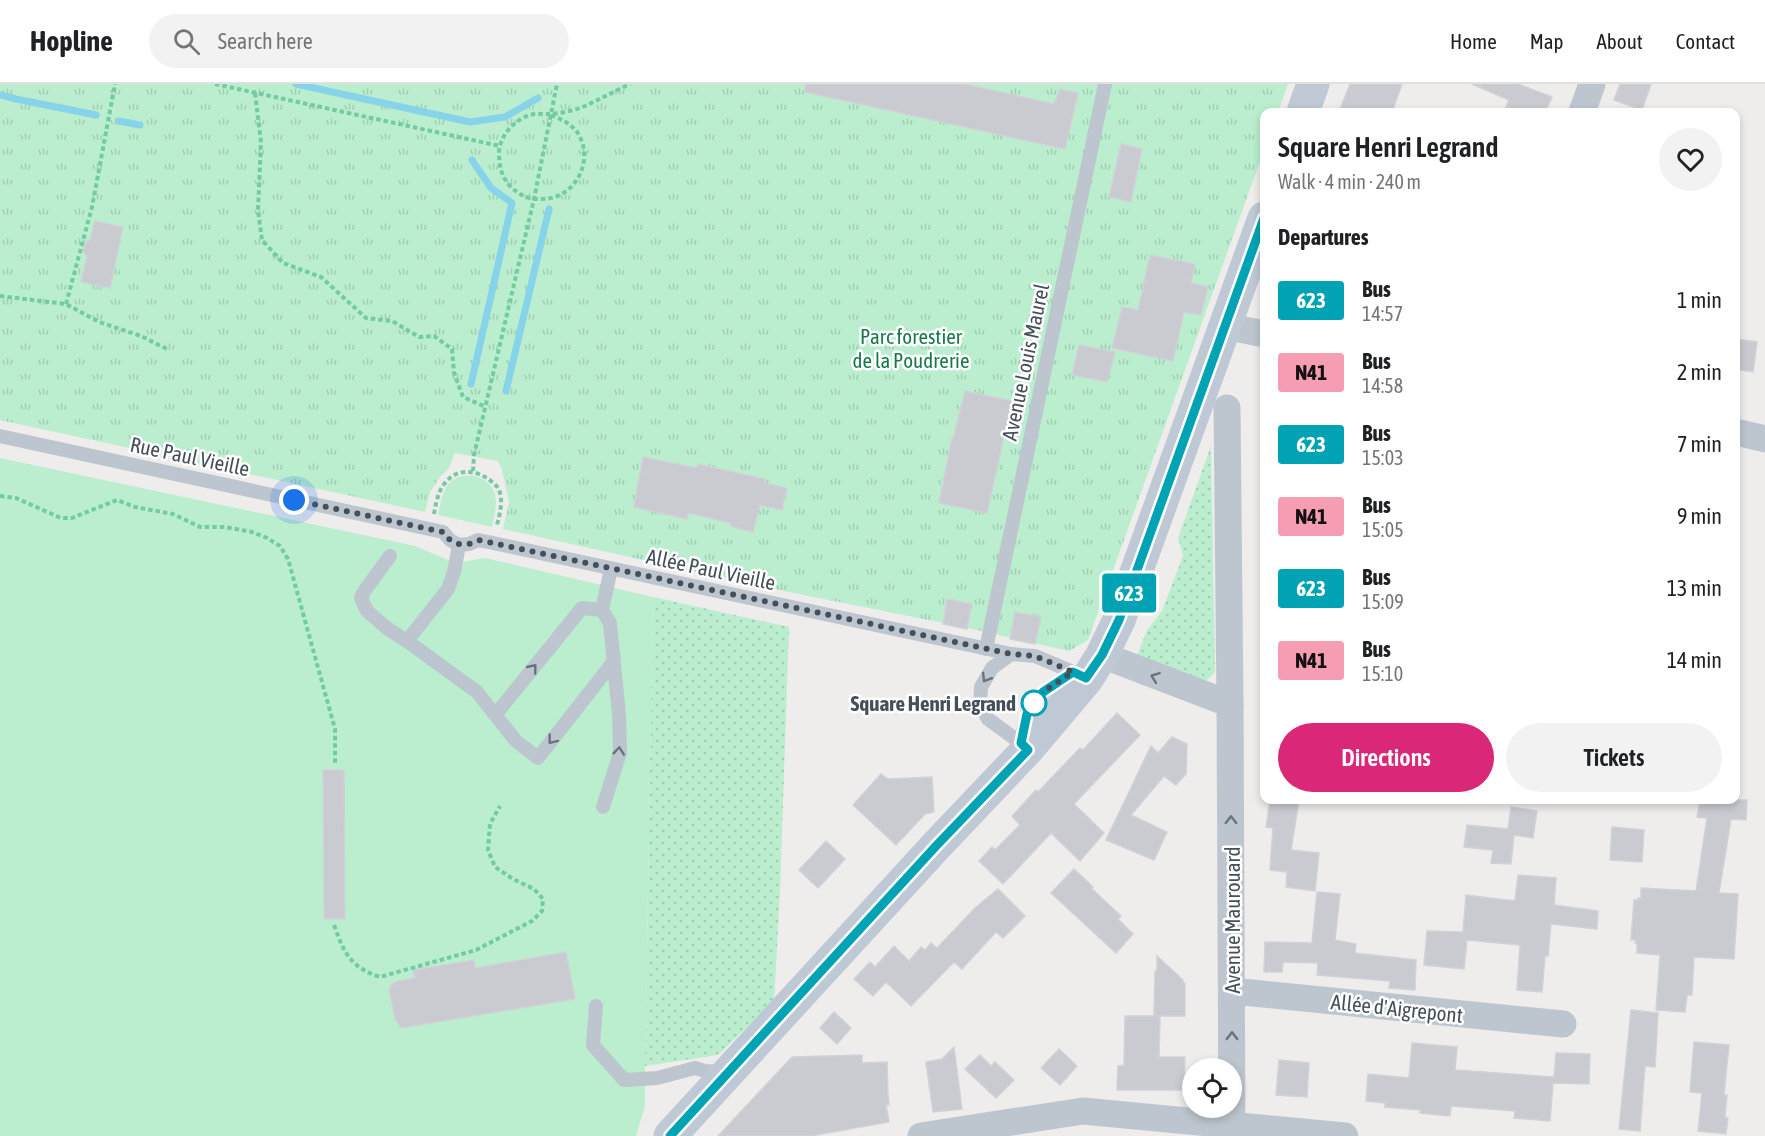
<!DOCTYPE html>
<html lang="en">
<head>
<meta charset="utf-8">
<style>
	body { margin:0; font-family:"Asap Condensed",sans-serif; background:#f2f2f2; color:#202124; height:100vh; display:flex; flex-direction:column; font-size:22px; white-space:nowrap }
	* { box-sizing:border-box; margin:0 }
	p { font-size:20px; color:#757577 }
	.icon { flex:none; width:33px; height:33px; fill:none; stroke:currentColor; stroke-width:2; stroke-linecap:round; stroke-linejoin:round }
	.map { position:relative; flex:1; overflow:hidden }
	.side { position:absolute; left:1260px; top:24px; width:480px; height:696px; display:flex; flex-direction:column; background:#fff; border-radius:12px; box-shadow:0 3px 9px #0003 }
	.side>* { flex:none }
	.badge { padding:0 12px; border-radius:4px; font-size:21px; line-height:39px }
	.tools { position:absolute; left:1182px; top:974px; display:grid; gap:12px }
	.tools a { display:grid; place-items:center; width:60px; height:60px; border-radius:50%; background:#fff; box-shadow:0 3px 9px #0003; font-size:30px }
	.you { position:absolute; width:30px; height:30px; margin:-15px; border:4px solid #fff; border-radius:50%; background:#1a73e8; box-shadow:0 0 0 9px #1a73e833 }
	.map>.badge { position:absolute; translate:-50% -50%; box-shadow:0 0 0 3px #fff }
	h2 { padding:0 18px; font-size:22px; line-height:54px }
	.round { display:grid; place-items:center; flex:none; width:63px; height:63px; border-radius:32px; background:#f2f2f2 }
	.summary { display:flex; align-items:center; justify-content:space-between; height:102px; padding:0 18px }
	h1 { font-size:28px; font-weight:600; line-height:45px }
	.primary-button { display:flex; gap:12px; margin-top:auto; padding:12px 18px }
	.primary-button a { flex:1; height:69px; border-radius:36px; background:#db2777; color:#fff; font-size:24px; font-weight:600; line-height:69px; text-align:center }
	.primary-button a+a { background:#f2f2f2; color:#202124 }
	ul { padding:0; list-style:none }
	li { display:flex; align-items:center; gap:18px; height:72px; padding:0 18px }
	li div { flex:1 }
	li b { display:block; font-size:22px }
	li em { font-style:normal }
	li .badge { min-width:66px; font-weight:700; text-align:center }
	header { display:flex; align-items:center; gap:36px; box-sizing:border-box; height:84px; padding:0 30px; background:#fff; border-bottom:2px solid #e0e0e0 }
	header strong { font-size:28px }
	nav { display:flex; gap:33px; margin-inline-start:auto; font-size:21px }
	.search { width:420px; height:54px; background:#f2f2f2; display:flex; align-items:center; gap:15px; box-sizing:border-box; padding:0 21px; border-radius:33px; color:#757577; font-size:22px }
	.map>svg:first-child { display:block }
	.grass { fill:#baeecf }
	.park { fill:url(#park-tufts) }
	.garden { fill:url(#garden-dots) }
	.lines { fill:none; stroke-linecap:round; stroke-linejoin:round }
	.stream { stroke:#87d3ea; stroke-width:7 }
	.building { fill:#c9cbd1; stroke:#d0d2d8; stroke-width:1.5 }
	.path { stroke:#72cba2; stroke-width:4; stroke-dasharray:4.5 3; stroke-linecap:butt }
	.lane { stroke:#bdc6cf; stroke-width:14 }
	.street { stroke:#bdc6cf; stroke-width:27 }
	.secondary { stroke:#bfc9d6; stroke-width:33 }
	.oneway { stroke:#69737c }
	.line-casing { stroke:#fff; stroke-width:14 }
	.line { stroke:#00a3b4; stroke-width:9 }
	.walk { stroke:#454f59; stroke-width:6; stroke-dasharray:0 10.8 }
	.stop-dot { fill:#fff; stroke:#00a3b4; stroke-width:3 }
	.labels { text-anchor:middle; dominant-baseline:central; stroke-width:5; stroke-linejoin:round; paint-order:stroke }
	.park-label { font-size:21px; fill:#17794b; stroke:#fff }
	.street-label { font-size:21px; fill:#454f59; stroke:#fff }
	.stop-label { font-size:21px; font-weight:bold; fill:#454f59; stroke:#fff; text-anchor:end }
</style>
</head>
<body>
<header>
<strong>Hopline</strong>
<div class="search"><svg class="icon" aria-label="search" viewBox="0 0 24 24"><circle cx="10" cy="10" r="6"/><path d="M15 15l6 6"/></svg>Search here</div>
<nav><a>Home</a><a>Map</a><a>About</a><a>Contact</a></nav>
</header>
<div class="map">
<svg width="1765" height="1052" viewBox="0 0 1765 1052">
	<defs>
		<pattern id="park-tufts" width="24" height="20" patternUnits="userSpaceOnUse" patternTransform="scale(1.5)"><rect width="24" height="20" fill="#baeecf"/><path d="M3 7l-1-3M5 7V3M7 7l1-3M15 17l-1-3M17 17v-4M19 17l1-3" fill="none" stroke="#a1ceb4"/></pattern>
		<pattern id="garden-dots" width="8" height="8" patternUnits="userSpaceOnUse" patternTransform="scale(1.5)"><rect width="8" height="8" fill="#baeecf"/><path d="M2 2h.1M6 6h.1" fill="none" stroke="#a1ceb4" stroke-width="1.8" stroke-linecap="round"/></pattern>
	</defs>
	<rect width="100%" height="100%" fill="#efecec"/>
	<g class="grass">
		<path d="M 0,374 L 415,462 L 455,479 L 485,474 L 653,513 L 645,982 L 645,1022 L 636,1052 L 0,1052 Z"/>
		<path d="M 474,392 C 477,393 484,395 487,398 C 501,410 495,428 492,443 L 438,431 C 441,418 443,398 459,393 C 463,391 469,392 474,392 Z"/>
	</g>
	<path class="park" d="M 0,0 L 1288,0 L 1278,28 L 1264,28 L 1264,66 L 1088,556 L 1069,567 L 968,544 L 774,505 L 503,445 L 509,418 L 502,386 L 498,377 L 455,369 L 449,384 L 440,393 L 430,408 L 425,428 L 0,336 Z"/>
	<g class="garden">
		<path d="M 1211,362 L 1215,588 L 1205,598 L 1137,572 L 1147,546 L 1162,527 L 1183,472 L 1178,454 Z"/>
		<path d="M 653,513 L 789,543 L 780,808 L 774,917 L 718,971 L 645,982 Z"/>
	</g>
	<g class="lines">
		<g class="stream">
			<path d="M 296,0 L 470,38 L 505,33 L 538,14"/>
			<path d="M 0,11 L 16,15 L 96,31"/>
			<path d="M 119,37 L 140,41"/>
			<path d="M 471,300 L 512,119 L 491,104 L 472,76"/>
			<path d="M 506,307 L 549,125"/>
		</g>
	</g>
	<g class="building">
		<path d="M 805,0 L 964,0 L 1054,20 L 1060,5 L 1078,9 L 1065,65 L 805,8 Z"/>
		<path d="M 1350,0 L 1402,0 L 1392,28 L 1339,28 Z"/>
		<path d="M 1472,0 L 1518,0 L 1552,13 L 1545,28 L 1519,28 L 1506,23 L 1509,16 Z"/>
		<path d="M 1620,0 L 1651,0 L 1642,26 L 1614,16 Z"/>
		<path d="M 1121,60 L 1142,65 L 1131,118 L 1109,113 Z"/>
		<path d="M 95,137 L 123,143 L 110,204 L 81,198 L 87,172 L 83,167 L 86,158 L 90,156 Z"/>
		<path d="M 1150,171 L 1195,180 L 1191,199 L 1208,203 L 1201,231 L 1184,228 L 1173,277 L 1112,264 L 1122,223 L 1138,226 Z"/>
		<path d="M 1736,255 L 1757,258 L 1753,288 L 1736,285 Z"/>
		<path d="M 1079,261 L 1115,268 L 1107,298 L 1072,291 Z"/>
		<path d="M 965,307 L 1012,317 L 987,429 L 939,419 L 952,354 L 953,355 Z"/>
		<path d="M 643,373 L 696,384 L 698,380 L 765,395 L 765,399 L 787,404 L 782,426 L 760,421 L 753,448 L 730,442 L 731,439 L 689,429 L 687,435 L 634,423 Z"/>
		<path d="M 947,515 L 972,520 L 967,545 L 943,540 Z"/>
		<path d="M 1015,528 L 1041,533 L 1035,560 L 1010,555 Z"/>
		<path d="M 1117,629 L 1140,651 L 1074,720 L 1104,749 L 1080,777 L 1051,749 L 1003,800 L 979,777 L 992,763 L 995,766 L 1020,741 L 1012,732 L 1036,706 L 1038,708 L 1080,664 L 1083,666 Z"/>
		<path d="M 1172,653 L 1187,660 L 1186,690 L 1176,701 L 1164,692 L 1131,731 L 1167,748 L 1154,776 L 1106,756 L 1151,662 L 1158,669 Z"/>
		<path d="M 323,686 L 344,686 L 345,835 L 324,835 Z"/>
		<path d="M 881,690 L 888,695 L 932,693 L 934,728 L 925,730 L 896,761 L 853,721 Z"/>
		<path d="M 1270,716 L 1299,716 L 1291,766 L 1319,769 L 1315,807 L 1286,803 L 1287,788 L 1270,786 L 1273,744 L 1266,743 Z"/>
		<path d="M 1700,716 L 1747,716 L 1746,736 L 1731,735 L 1719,809 L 1738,810 L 1734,875 L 1694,873 L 1692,911 L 1687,911 L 1685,928 L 1656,926 L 1660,871 L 1637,869 L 1637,859 L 1635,859 L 1636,856 L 1631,856 L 1634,816 L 1638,816 L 1638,814 L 1641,814 L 1641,804 L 1696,807 L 1707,734 L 1697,733 Z"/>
		<path d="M 1511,723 L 1537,727 L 1533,754 L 1514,751 L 1511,780 L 1491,779 L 1493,766 L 1464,763 L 1467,741 L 1508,745 Z"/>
		<path d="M 1612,743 L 1644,746 L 1642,778 L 1610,776 Z"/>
		<path d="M 826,757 L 845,775 L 818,804 L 799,786 Z"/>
		<path d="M 1074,785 L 1093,803 L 1091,804 L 1121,832 L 1118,835 L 1133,850 L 1116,869 L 1051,809 Z"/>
		<path d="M 1518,791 L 1556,794 L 1554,821 L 1598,827 L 1597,845 L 1551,840 L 1548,872 L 1545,872 L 1542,908 L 1517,906 L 1520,861 L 1467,856 L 1464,885 L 1424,881 L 1427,847 L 1463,848 L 1466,811 L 1515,817 Z"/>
		<path d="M 998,805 L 1025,832 L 1003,854 L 996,848 L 962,885 L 954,878 L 911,922 L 886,898 L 873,912 L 854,895 L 870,878 L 875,883 L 894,862 L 909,877 L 921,863 L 925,866 L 931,859 L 937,864 L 975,824 Z"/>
		<path d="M 1317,808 L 1340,810 L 1335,856 L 1356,860 L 1355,869 L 1416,876 L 1415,906 L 1389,904 L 1390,897 L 1317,891 L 1318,879 L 1283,878 L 1282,888 L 1264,888 L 1265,858 L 1312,859 Z"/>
		<path d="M 566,868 L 575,915 L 401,944 L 395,935 L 389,905 L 394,898 L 415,894 L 413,886 L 474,876 L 475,884 Z"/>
		<path d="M 1157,872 L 1183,896 L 1183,899 L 1185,899 L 1185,932 L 1154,932 L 1155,887 L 1157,887 Z"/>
		<path d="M 1631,926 L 1658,929 L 1655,983 L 1645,982 L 1640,1047 L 1619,1045 Z"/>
		<path d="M 834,928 L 851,944 L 837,960 L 820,944 Z"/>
		<path d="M 1125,932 L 1160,932 L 1159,973 L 1185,973 L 1184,1006 L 1117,1006 L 1118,982 L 1124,981 Z"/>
		<path d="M 1694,958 L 1729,961 L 1724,1011 L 1727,1011 L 1725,1033 L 1728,1034 L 1726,1050 L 1698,1047 L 1702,1009 L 1690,1008 Z"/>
		<path d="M 1412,959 L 1457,963 L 1455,986 L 1554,993 L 1556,969 L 1590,970 L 1589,1000 L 1553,999 L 1550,1037 L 1514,1034 L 1515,1027 L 1451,1022 L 1450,1032 L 1420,1029 L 1420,1026 L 1385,1023 L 1385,1019 L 1366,1017 L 1368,990 L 1409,994 Z"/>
		<path d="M 954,963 L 962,1025 L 933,1028 L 926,978 L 942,975 Z"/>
		<path d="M 1059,965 L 1077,982 L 1060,1001 L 1041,984 Z"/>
		<path d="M 862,971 L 862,979 L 887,978 L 888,1010 L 889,1021 L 886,1021 L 889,1038 L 811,1052 L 718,1052 L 792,973 Z"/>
		<path d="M 980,971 L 991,982 L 995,978 L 1014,996 L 996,1014 L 965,985 Z"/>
		<path d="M 1279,976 L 1309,979 L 1307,1013 L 1276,1011 Z"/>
	</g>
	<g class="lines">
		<g class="path">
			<path d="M 215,0 L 500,62"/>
			<path d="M 255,9 L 261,58 L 258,126 L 262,156 L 283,179 L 321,193 L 366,234 L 392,237 L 419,253 L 434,252 L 452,265 L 454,289 L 463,313 L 486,323"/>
			<path d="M 551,31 C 561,35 570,39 577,48 C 596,76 575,115 542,115 C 529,116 519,111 510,102 C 501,92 499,81 499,68 C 500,50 517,33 534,30 C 539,29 544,31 548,30 C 558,30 571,27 580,24 C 597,17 613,8 630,0"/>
			<path d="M 0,212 L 66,220 L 99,238 L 141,252 L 169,266"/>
			<path d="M 66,220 L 92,123 L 115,0"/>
			<path d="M 473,387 L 474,371 L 534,115 L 557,0"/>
			<path d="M 0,412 L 16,414 L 61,434 L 72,434 L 117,416 L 135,423 L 173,430 L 200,443 L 225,443 L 252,448 L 267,454 L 280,462 L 288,475 L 335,645 L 335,679"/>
			<path d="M 434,430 C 436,419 438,407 445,399 C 458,383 477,386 491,397 C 492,398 497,402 498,404 C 504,415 500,429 497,441"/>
			<path d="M 334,841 C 344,869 350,883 380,893 L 476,866 L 532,837 L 542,827 L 543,815 L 534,805 L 513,795 L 495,783 L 488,766 L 490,740 L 500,722"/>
		</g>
		<g class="lane">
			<path d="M 0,352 L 443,448 L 450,456 L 459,461 L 469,460 L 478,456 L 493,459 L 1011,570"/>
			<path d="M 390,472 L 365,506 L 361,514 L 367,527 L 388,545 L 407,557 L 477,608 L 516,657 L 538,674 L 614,577"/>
			<path d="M 407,557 L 448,505 L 454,488 L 459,461"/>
			<path d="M 986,565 L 1105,0"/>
			<path d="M 496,630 L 582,524 L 602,526"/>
			<path d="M 1021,659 L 988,635 L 980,621 L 981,603 L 992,584 L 1011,570 L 1035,572 L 1073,588"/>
			<path d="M 1021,659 C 1026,618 1041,609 1073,588 L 1079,591"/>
			<path d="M 603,723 L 620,669 L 619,631 L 610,539 L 602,526 L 611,485"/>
			<path d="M 596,922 L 593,961 L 624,996 L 657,994 L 695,984 L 705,987 L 723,988"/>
		</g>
		<g class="street">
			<path d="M 1582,28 L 1592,0"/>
			<path d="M 1225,242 L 1264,250"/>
			<path d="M 1227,324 L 1230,620"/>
			<path d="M 1736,348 L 1765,355"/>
			<path d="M 1102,571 L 1230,620 L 1232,1052"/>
			<path d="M 1232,907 L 1563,940"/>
			<path d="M 921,1052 L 1083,1027 L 1345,1052"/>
		</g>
		<g class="secondary">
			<path d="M 1303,28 L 1313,0"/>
			<path d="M 670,1052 L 936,762 L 1027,666 L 1087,595 L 1102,571 L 1119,536 L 1264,134"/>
		</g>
	</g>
	<defs><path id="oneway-chevron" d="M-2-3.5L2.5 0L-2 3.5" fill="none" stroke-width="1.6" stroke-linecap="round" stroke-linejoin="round" transform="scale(1.5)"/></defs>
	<g class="oneway">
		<use href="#oneway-chevron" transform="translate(533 584) rotate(-51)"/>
		<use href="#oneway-chevron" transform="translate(1155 593) rotate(-160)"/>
		<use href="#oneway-chevron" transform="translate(986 594) rotate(121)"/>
		<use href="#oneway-chevron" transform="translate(552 656) rotate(128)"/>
		<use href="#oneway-chevron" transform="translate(619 667) rotate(-84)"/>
		<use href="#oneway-chevron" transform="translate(1231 736) rotate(-90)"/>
		<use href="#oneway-chevron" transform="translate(1232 952) rotate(-90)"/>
	</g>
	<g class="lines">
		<g class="line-casing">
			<path id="line" d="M 670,1052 L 936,762 L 1028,666 L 1021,659 L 1027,630 L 1034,618 L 1043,608 L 1073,588 L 1086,594 L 1102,571 L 1119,536 L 1264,134"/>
		</g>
		<use href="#line" class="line"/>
		<path class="walk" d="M 294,416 L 443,448 L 450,456 L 459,460 L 469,460 L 478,456 L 493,459 L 1011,570 L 1035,572 L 1073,588 L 1043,608 L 1034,619"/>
	</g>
	<circle class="stop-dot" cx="1034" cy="619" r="12"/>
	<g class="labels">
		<g class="park-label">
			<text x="911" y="252">Parc forestier<tspan x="911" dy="24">de la Poudrerie</tspan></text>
		</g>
		<g class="street-label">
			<text transform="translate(1025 278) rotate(-78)">Avenue Louis Maurel</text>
			<text transform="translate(190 372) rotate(12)">Rue Paul Vieille</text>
			<text transform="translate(711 485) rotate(12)">Allée Paul Vieille</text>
			<text transform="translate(1232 836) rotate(-90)">Avenue Maurouard</text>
			<text transform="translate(1397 924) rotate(6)">Allée d'Aigrepont</text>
		</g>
		<g class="stop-label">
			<text x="1016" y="619">Square Henri Legrand</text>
		</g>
	</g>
</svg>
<div class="tools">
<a><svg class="icon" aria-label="locate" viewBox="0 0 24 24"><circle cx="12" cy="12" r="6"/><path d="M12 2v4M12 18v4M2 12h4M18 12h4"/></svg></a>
</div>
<div class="you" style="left:294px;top:416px"></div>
<b class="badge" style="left:1129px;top:509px;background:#00a3b4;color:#fff">623</b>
<section class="side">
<div class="summary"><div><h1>Square Henri Legrand</h1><p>Walk · 4 min · 240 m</p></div><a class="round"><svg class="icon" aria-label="heart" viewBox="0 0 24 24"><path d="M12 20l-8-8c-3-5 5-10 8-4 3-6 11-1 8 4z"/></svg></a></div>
<h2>Departures</h2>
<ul>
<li><span class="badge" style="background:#00a3b4;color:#fff">623</span><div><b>Bus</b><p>14:57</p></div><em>1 min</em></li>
<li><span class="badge" style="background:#f59eb3;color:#111">N41</span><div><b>Bus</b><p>14:58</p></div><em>2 min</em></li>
<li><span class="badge" style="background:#00a3b4;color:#fff">623</span><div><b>Bus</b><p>15:03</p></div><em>7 min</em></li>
<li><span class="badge" style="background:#f59eb3;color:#111">N41</span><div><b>Bus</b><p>15:05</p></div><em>9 min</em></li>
<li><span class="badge" style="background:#00a3b4;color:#fff">623</span><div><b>Bus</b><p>15:09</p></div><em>13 min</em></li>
<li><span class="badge" style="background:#f59eb3;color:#111">N41</span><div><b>Bus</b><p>15:10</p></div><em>14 min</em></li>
</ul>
<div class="primary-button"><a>Directions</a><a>Tickets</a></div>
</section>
</div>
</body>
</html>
